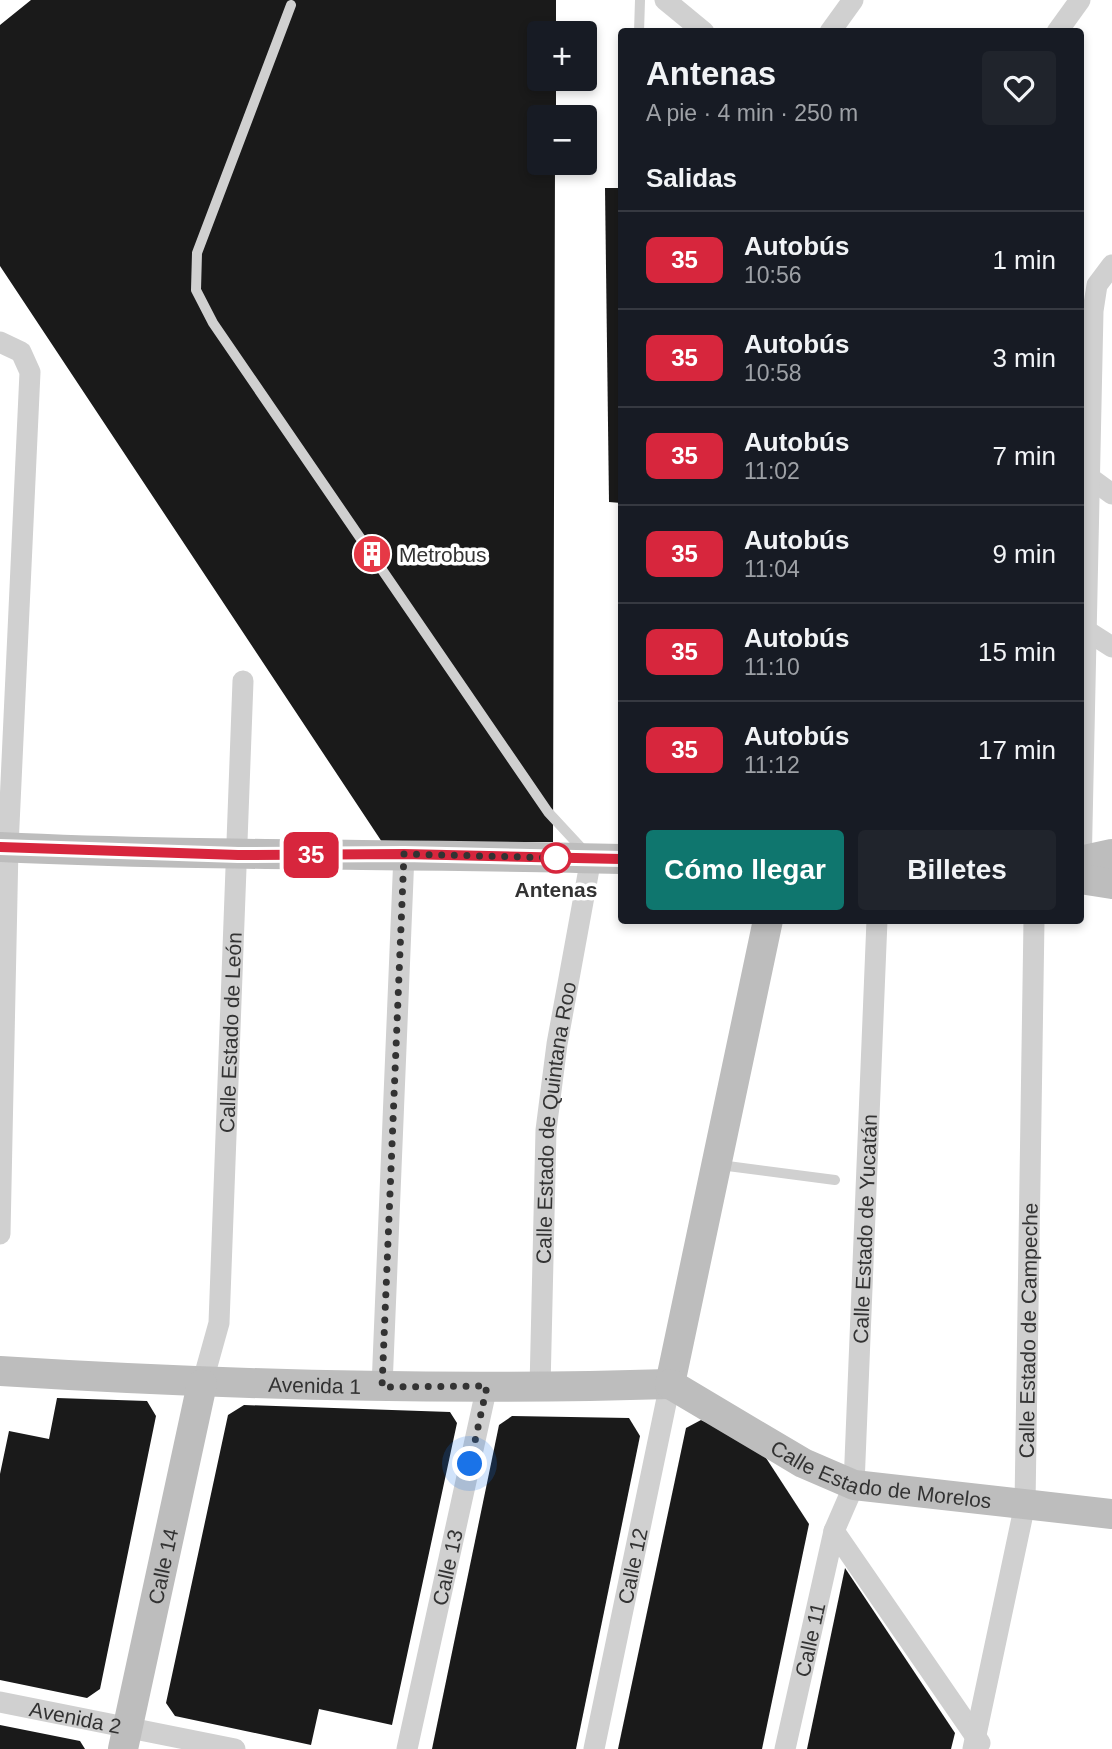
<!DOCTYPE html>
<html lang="es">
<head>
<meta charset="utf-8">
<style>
	body { margin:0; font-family:Arial,sans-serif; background:#20242c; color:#f1f3f6; height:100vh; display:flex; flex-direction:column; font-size:26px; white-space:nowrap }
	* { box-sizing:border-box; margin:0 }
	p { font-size:23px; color:#9ea1a6 }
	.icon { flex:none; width:38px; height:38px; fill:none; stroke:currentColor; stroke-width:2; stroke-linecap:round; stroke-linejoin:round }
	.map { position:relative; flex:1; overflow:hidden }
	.details { position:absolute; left:618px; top:28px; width:466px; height:896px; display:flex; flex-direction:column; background:#171b24; border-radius:7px; box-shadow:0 4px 10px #0003 }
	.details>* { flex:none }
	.badge { padding:0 14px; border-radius:10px; font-size:24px; line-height:46px }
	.controls { position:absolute; left:527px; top:21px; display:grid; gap:14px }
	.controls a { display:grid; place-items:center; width:70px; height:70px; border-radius:7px; background:#171b24; box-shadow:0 4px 10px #0003; font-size:35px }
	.you { position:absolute; width:35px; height:35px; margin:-18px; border:5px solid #fff; border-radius:50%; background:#1a73e8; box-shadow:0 0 0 10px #1a73e833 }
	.map>.badge { position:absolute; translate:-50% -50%; box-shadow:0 0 0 4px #fff }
	h2 { padding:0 28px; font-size:26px; line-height:63px }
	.round { display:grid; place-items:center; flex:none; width:74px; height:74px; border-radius:7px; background:#20242c }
	.overview { display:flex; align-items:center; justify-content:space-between; height:119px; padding:0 28px }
	h1 { font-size:33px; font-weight:600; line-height:52px }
	.cta { display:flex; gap:14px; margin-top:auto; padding:14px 28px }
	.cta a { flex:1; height:80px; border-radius:7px; background:#0f766e; color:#fff; font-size:28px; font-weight:600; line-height:80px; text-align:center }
	.cta a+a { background:#20242c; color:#f1f3f6 }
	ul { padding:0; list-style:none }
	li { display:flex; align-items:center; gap:21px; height:98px; padding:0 28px; border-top:2px solid #363941 }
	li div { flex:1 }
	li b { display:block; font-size:26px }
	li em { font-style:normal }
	li .badge { min-width:77px; font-weight:700; text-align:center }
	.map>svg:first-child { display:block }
	.building { fill:#1a1a1a }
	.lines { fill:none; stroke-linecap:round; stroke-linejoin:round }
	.lane { stroke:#d0d0d0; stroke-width:10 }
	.street { stroke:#d0d0d0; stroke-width:21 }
	.secondary { stroke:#bdbdbd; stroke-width:30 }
	.line-casing { stroke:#fff; stroke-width:16 }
	.line { stroke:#d7263d; stroke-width:10 }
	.walk { stroke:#333; stroke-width:7; stroke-dasharray:0 12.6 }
	.stop-dot { fill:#fff; stroke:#d7263d; stroke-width:3.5 }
	.labels { text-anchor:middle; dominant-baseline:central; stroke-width:7; stroke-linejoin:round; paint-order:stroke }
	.poi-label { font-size:21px; fill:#333; stroke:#fff; text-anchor:start }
	.stop-label { font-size:21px; font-weight:bold; fill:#333; stroke:#fff }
	.street-label { font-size:21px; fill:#333; stroke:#fff }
</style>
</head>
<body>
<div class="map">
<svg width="1112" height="1749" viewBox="0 0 1112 1749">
	<rect width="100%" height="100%" fill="#fff"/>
	<g class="building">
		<path d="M 31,0 L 556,0 L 556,33 L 539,33 L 539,79 L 556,79 L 556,117 L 539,117 L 539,163 L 555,163 L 553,842 L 382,842 L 0,266 L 0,25 Z"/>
		<path d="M 605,188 L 621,188 L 621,503 L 609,502 Z"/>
		<path d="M 57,1398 L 147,1401 L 156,1416 L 100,1689 L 87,1698 L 0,1680 L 0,1474 L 9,1431 L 49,1439 Z"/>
		<path d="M 244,1405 L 450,1412 L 457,1423 L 392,1725 L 319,1709 L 311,1745 L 175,1716 L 166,1703 L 228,1415 Z"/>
		<path d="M 512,1416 L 629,1418 L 640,1436 L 576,1749 L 432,1749 L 499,1425 Z"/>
		<path d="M 701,1420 L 757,1444 L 809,1524 L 762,1749 L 618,1749 L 686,1428 Z"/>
		<path d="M 845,1568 L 955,1733 L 951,1749 L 807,1749 Z"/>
		<path d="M 0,1725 L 80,1741 L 85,1749 L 0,1749 Z"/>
	</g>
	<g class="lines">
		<g class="lane">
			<path d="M 291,5 L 197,253 L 196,290 L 213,323 L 548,812 L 586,853"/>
			<path d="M 639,32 L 640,0"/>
			<path d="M 720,1165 L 835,1180"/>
		</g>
		<g class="street">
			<path d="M 665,0 L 704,32"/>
			<path d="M 830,32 L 853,0"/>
			<path d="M 1057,32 L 1080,0"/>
			<path d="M 0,342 L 21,352 L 30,372 L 8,847 L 0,1234"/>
			<path d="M 1090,478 L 1112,494"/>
			<path d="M 1084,629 L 1112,647"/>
			<path d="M 1081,873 L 1093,311 L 1097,285 L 1112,265"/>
			<path id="s1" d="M 202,1384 L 219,1323 L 243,681"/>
			<path d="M 382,1387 L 404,854"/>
			<path id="s2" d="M 540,1388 L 546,1130 L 557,1044 L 591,858"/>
			<path d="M 834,1531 L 980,1743"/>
			<path id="s3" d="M 0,1702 L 235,1749"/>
			<path id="s4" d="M 407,1749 L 487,1386"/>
			<path id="s5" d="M 594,1749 L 670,1384"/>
			<path id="s6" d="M 785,1749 L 834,1531 L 854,1485 L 877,920"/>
			<path id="s7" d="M 973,1749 L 1025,1504 L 1034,920"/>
		</g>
		<g class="secondary">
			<path d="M 0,847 C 207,857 414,853 621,859"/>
			<path d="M 1080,861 L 1112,854"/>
			<path d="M 1080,879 L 1112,884"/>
			<path id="s8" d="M 0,1371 C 224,1385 445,1391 670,1384"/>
			<path d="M 670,1384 L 768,920"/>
			<path id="s9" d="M 670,1384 L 803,1463 L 854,1485 L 1112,1514"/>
			<path id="s10" d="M 123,1749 L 202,1384"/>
		</g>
	</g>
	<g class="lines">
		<g class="line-casing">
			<path id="line" d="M 0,847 L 238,855 L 404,854 L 621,859"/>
		</g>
		<use href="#line" class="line"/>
		<path class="walk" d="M 470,1464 L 487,1386 L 382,1387 L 404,854 L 564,858 L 556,858"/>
	</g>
	<defs>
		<g id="building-disc" transform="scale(2.0125)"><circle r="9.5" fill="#e63946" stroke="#fff"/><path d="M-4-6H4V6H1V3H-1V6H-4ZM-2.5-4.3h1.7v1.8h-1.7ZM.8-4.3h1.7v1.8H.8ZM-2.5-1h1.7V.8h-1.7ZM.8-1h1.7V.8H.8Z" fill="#fff"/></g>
	</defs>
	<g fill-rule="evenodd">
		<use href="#building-disc" x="372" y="554"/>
	</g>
	<circle class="stop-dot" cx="556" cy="858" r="14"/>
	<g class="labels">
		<g class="poi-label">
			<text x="399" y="554">Metrobus</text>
		</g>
		<g class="stop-label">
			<text x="556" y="889">Antenas</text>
		</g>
		<g class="street-label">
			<text stroke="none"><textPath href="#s1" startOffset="354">Calle Estado de León</textPath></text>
			<text stroke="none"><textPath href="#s2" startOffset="266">Calle Estado de Quintana Roo</textPath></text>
			<text stroke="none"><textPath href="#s6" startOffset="530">Calle Estado de Yucatán</textPath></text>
			<text stroke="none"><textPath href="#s7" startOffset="424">Calle Estado de Campeche</textPath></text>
			<text stroke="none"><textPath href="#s8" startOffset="315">Avenida 1</textPath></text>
			<text stroke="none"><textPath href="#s9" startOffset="234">Calle Estado de Morelos</textPath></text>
			<text stroke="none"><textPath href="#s10" startOffset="187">Calle 14</textPath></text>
			<text stroke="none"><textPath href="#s5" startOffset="187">Calle 12</textPath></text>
			<text stroke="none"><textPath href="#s4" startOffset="186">Calle 13</textPath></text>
			<text stroke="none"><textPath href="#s6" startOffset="112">Calle 11</textPath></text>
			<text stroke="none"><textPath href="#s3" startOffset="77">Avenida 2</textPath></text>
		</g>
	</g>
</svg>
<div class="controls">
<a>+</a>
<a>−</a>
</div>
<div class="you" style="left:470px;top:1464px"></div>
<b class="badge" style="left:311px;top:855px;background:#d7263d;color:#fff">35</b>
<section class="details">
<div class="overview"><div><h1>Antenas</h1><p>A pie · 4 min · 250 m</p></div><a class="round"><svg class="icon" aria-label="heart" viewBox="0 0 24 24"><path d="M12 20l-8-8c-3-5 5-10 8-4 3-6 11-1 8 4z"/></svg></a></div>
<h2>Salidas</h2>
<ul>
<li><span class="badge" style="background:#d7263d;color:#fff">35</span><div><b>Autobús</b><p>10:56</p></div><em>1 min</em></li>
<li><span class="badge" style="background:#d7263d;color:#fff">35</span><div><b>Autobús</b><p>10:58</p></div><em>3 min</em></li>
<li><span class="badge" style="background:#d7263d;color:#fff">35</span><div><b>Autobús</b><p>11:02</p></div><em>7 min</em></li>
<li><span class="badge" style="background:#d7263d;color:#fff">35</span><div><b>Autobús</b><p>11:04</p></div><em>9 min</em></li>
<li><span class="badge" style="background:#d7263d;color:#fff">35</span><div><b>Autobús</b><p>11:10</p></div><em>15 min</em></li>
<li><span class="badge" style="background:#d7263d;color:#fff">35</span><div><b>Autobús</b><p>11:12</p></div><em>17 min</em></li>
</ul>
<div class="cta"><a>Cómo llegar</a><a>Billetes</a></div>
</section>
</div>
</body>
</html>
